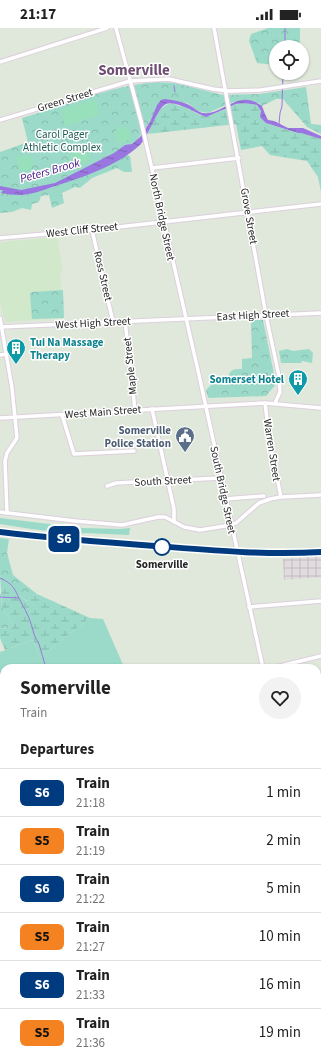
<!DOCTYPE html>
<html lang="en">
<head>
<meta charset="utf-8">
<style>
	body { margin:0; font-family:"Source Sans 3",sans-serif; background:#f2f2f2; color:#222; height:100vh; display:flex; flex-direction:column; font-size:15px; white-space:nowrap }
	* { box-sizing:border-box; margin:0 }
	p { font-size:13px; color:#767676 }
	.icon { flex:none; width:22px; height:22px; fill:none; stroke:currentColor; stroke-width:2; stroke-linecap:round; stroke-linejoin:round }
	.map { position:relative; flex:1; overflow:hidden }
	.sheet { position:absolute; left:0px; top:636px; width:321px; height:400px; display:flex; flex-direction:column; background:#fff; border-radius:12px 12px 0 0; box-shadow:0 1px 3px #0004 }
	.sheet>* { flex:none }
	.badge { padding:0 8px; border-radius:6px; font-size:14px; line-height:26px }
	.buttons { position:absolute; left:269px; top:12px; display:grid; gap:8px }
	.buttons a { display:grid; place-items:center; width:40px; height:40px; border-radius:50%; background:#fff; box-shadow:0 1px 3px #0004; font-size:20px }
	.map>.badge { position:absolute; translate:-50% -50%; box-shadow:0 0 0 2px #fff }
	h2 { padding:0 20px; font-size:15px; line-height:36px }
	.round { display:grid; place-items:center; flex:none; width:42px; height:42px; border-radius:21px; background:#f2f2f2 }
	.headline { display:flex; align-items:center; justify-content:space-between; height:68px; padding:0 20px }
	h1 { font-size:19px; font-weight:700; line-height:30px }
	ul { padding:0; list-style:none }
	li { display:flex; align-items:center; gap:12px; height:48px; padding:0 20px; border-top:1px solid #e0e0e0 }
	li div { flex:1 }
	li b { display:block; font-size:15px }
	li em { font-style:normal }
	li .badge { min-width:44px; font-weight:700; text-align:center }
	.status { display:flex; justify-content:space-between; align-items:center; height:28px; padding:0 20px; background:#fff; direction:ltr }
	.status svg { height:11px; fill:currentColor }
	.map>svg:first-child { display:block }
	.industrial { fill:url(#industrial-grid) }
	.education { fill:#d2e8ca }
	.grass { fill:#9bdac9 }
	.forest { fill:url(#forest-crowns) }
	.wetland { fill:url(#wetland-marsh) }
	.cemetery { fill:url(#cemetery-stones) }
	.pitch { fill:#98e0bc }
	.water { fill:url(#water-ripples) }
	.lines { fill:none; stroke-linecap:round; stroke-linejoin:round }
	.stream { stroke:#9a76e0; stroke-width:1 }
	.minor-casing { stroke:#ddcfde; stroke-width:5.5 }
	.highway-casing { stroke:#fff; stroke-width:8 }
	.minor { stroke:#fff; stroke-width:3.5 }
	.highway { stroke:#a5ec60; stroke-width:5.5 }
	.rail-casing { stroke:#ae9daf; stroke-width:2.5 }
	.rail { stroke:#fff; stroke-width:1; stroke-dasharray:3; stroke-linecap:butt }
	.line-casing { stroke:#fff; stroke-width:9 }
	.line { stroke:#003b80; stroke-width:6 }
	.stop-dot { fill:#fff; stroke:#003b80; stroke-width:2 }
	.labels { text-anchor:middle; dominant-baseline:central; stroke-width:3; stroke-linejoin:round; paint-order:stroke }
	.street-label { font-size:11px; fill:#272727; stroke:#fff }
	.park-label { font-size:11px; fill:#205b53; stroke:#fff }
	.culture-label { font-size:11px; font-weight:bold; fill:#0d838f; stroke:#fff; text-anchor:start }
	.service-label { font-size:11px; font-weight:bold; fill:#4e5e75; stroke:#fff; text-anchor:end }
	.stop-label { font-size:11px; font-weight:bold; fill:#272727; stroke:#fff }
	.water-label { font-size:12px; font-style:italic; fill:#481a87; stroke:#fff }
	.district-label { font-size:15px; font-weight:bold; fill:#6e4d72; stroke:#fff }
</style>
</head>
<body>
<div class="status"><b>21:17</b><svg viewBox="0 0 49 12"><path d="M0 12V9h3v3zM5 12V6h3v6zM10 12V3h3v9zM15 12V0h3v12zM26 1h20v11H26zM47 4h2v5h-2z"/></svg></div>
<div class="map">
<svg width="321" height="1036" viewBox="0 0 321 1036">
	<defs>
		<pattern id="industrial-grid" width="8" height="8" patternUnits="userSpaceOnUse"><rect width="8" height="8" fill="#e1dade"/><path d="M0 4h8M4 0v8" fill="none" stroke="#c1bbbe"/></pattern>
		<pattern id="forest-crowns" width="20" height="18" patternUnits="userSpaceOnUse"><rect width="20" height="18" fill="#9bdac9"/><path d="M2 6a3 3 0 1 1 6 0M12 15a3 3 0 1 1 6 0" fill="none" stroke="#86bbad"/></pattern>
		<pattern id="wetland-marsh" width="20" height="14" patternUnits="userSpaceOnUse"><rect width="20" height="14" fill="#9bdac9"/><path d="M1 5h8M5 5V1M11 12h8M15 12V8" fill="none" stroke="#86bbad"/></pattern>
		<pattern id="cemetery-stones" width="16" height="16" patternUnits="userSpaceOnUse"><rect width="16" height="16" fill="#b3d0c4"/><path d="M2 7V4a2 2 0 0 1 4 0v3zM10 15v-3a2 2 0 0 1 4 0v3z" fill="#9ab3a8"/></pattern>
		<pattern id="water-ripples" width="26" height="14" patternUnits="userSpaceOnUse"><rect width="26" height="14" fill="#9a76e0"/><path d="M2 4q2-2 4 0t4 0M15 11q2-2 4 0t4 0" fill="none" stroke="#7e61b6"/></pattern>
	</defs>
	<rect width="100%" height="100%" fill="#dfe8da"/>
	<path class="industrial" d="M 321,528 L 321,549 L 284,552 L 283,531 Z"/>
	<path class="education" d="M 57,209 L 63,243 L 60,243 L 64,290 L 5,294 L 0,274 L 0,214 Z"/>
	<g class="grass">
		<path d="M 0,490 L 82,500 L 120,501 L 130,500 L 129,507 L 85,505 L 78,506 L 31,501 L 0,496 Z"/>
		<path d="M 90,590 L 103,591 L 124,639 L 127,640 L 4,640 L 4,710 L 0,712 L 0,624 L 33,612 L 40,629 Z"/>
		<path d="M 4,725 L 4,797 L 0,799 L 0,748 Z"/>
	</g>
	<g class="forest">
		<path d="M 268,0 L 300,0 L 300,18 L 276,19 L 276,40 L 275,37 L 257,35 L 249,13 L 251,6 Z"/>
		<path d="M 156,54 L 175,55 L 223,67 L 259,66 L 306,59 L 311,96 L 321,97 L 321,106 L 307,99 L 283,71 L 276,71 L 262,78 L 259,75 L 233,74 L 208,85 L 197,83 L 192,78 L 187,75 L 165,71 L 157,77 L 150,94 L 136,113 L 128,118 L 125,117 L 118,123 L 130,128 L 132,144 L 124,144 L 117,140 L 92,150 L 80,160 L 75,159 L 62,165 L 64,175 L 52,180 L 49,167 L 41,168 L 39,174 L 32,176 L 31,182 L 22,180 L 12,184 L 0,185 L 0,124 L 28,114 L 22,90 C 66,77 109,58 156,54 Z"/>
		<path d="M 63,262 L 64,290 L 32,291 L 30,265 L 32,264 Z"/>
		<path d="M 251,292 L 263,292 L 276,356 L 266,368 L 209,370 L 208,369 L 206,362 L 212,356 L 226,357 C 230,344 228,341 242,341 L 242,331 L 252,330 Z"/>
		<path d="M 287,321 L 293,323 L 309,321 L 313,325 L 312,335 L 302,333 L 301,335 L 281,335 L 279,323 Z"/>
		<path d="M 0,510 L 9,511 L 7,525 L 13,547 L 37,566 L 28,573 L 20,569 L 0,547 Z"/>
		<path d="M 0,566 L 1,566 L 2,579 L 14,599 L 0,601 Z"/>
		<path d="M 0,832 L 4,835 L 4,911 L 0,909 Z"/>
		<path d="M 318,926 L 321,926 L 321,1028 L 317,1024 L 317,929 Z"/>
		<path d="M 0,938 L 4,941 L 4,1032 L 88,1032 L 89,1036 L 0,1036 Z"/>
		<path d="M 111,1032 L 295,1032 L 299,1036 L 113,1036 Z"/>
	</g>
	<g class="wetland">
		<path d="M 173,75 L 179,78 L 185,78 L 196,85 L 206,89 L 236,76 L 244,75 L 257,77 L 261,83 L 266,95 L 298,105 L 301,105 L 321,111 L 321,164 L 318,149 L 307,133 L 270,127 L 262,118 L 241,122 L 236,96 L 148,106 C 153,95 158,76 173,75 Z"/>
		<path d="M 0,547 L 20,569 L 27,573 L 37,566 L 90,590 L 40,629 L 33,612 L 5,622 L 0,610 L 0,601 L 14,599 L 2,579 Z"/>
	</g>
	<path class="cemetery" d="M 321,801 L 321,866 L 317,868 L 317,802 Z"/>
	<g class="pitch">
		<path d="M 95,71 L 100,86 L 65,98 L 61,82 Z"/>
		<path d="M 120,99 L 127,99 L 129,103 L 131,111 L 121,115 L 117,113 L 114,106 L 116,102 Z"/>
		<path d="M 78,119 L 84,120 L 90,129 L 89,132 L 77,138 L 74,137 L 70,128 L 71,122 Z"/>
		<path d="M 18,128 L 28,128 L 33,130 L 34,135 L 30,142 L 22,143 L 18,140 L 18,132 L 16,130 Z"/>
	</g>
	<path class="water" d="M 165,71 C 172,72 180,73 187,76 C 195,79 198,87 209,85 C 229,81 240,62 262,78 L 265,86 L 268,92 L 274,93 L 288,100 L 303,100 L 321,108 L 321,111 L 301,105 L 298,105 L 266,95 L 260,89 L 261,83 L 257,77 L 244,75 L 236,76 L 206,89 C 196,85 176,72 166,76 C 157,80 149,108 140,117 C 117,138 81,150 52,159 C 41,163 30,167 19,167 C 13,167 7,166 1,165 L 3,162 L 0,162 L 0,158 L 21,162 L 55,155 L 114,125 L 125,117 L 132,116 L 140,109 L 150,94 L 157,77 L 161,72 Z"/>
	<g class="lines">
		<g class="stream">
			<path d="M 285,0 L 285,19"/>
			<path d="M 174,58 L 175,64"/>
			<path d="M 279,96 L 280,85 L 282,78 L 283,45"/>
			<path d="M 0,550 C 15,557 14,561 21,574 C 28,587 30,591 34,606 C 35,610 38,613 39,616 C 41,624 44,632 46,640"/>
			<path d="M 0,569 L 19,570"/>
		</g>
		<g class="minor-casing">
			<g id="minor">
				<path d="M 116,0 L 141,93 L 199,347 L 263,640"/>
				<path d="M 214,0 L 266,287 L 279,348 L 280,364 L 275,375"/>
				<path d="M 0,34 L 107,0"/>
				<path d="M 0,92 L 130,53 L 169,51 L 213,61 L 229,63 L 261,62 L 321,53"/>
				<path d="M 152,140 L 239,130"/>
				<path d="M 92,202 L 113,294"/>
				<path d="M 0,210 L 92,202 L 321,176"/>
				<path d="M 0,290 L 12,360 L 17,410 L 7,425 L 5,433 L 7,485"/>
				<path d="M 125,293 L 135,382"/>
				<path d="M 0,299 L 321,285"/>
				<path d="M 0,327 L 7,326"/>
				<path d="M 265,375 L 270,415 L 281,469"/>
				<path d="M 152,381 L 174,481 L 174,494"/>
				<path d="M 62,387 L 74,426 L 134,423"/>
				<path d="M 0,390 L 265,375 L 321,380"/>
				<path d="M 107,458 L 116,455 L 221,450"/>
				<path d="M 225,471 L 264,468"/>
				<path d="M 0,484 L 75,493 L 122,497 L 158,489 L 165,489 L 184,499 L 200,502 L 231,497 L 236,495 L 259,475 L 270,471 L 281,469 L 321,467"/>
				<path d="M 249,579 L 321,573"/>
				<path d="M 272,640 L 321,628"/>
				<path d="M 317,691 L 321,690"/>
				<path d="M 317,747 L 321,746"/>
				<path d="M 317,798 L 321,797"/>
				<path d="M 317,887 L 317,901"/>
			</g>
		</g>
		<g class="highway-casing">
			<g id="highway">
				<path d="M 0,816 L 4,819"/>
				<path d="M 0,823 L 4,825"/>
				<path d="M 306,1032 L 310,1036"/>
				<path d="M 314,1032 L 318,1036"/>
			</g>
		</g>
		<use href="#minor" class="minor"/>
		<use href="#highway" class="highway"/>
		<g class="rail-casing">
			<path id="rail" d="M 0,502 C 62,510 125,515 188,519 C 232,521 276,526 321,522"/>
		</g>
		<use href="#rail" class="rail"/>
	</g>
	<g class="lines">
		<g class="line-casing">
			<path id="line" d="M 0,504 C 56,511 113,515 169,519 C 220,523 270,527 321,524"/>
		</g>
		<use href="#line" class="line"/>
	</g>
	<defs>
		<g id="building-pin" transform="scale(1)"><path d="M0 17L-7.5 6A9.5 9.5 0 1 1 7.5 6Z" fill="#0f9aa8" stroke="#fff"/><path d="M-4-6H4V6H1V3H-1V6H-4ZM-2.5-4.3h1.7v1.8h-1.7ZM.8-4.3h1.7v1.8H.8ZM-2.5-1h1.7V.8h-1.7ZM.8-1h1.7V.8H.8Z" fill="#fff"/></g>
		<g id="civic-pin" transform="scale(1)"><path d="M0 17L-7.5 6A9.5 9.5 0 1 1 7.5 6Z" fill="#5c6f8a" stroke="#fff"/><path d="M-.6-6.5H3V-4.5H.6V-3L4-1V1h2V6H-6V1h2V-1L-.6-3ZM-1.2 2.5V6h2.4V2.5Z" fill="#fff"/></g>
	</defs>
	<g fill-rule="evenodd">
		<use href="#building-pin" x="16" y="320"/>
		<use href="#building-pin" x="298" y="351"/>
		<use href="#civic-pin" x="185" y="408"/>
	</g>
	<circle class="stop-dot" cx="162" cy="519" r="8"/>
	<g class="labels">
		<g class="street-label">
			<text transform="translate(65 72) rotate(-17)">Green Street</text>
			<text transform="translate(249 188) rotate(80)">Grove Street</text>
			<text transform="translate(162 189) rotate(78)">North Bridge Street</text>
			<text transform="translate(82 202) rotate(-6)">West Cliff Street</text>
			<text transform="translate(103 248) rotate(77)">Ross Street</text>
			<text transform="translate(253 287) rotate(-3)">East High Street</text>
			<text transform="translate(93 295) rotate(-3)">West High Street</text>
			<text transform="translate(130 338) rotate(-96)">Maple Street</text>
			<text transform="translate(103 384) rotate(-4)">West Main Street</text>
			<text transform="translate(272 422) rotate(81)">Warren Street</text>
			<text transform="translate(163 453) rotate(-3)">South Street</text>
			<text transform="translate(223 462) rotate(78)">South Bridge Street</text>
		</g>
		<g class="park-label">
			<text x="62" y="106">Carol Pager<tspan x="62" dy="13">Athletic Complex</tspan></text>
		</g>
		<g class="culture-label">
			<text x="30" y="314">Tui Na Massage<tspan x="30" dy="13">Therapy</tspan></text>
			<text x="284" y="351" text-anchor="end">Somerset Hotel</text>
		</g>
		<g class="service-label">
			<text x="171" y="402">Somerville<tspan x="171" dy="13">Police Station</tspan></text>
		</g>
		<g class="stop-label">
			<text x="162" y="536">Somerville</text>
		</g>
		<g class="water-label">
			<text transform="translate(50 143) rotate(-16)">Peters Brook</text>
		</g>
		<g class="district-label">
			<text x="134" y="42">Somerville</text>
		</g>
	</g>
</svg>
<div class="buttons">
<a><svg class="icon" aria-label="locate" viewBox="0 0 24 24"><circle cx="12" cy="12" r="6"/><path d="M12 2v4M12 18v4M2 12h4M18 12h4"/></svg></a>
</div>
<b class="badge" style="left:64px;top:511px;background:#003b80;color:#fff">S6</b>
<section class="sheet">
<div class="headline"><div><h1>Somerville</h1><p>Train</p></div><a class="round"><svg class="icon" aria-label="heart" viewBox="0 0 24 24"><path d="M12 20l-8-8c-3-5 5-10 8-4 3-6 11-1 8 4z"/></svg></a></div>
<h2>Departures</h2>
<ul>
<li><span class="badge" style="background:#003b80;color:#fff">S6</span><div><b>Train</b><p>21:18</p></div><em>1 min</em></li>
<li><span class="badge" style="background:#f58220;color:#111">S5</span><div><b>Train</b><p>21:19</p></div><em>2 min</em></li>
<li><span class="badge" style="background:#003b80;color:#fff">S6</span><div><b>Train</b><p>21:22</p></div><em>5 min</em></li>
<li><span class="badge" style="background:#f58220;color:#111">S5</span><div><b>Train</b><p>21:27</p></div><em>10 min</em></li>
<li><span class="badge" style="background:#003b80;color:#fff">S6</span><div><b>Train</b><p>21:33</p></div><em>16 min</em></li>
<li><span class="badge" style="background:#f58220;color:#111">S5</span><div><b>Train</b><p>21:36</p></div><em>19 min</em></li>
</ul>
</section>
</div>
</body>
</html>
